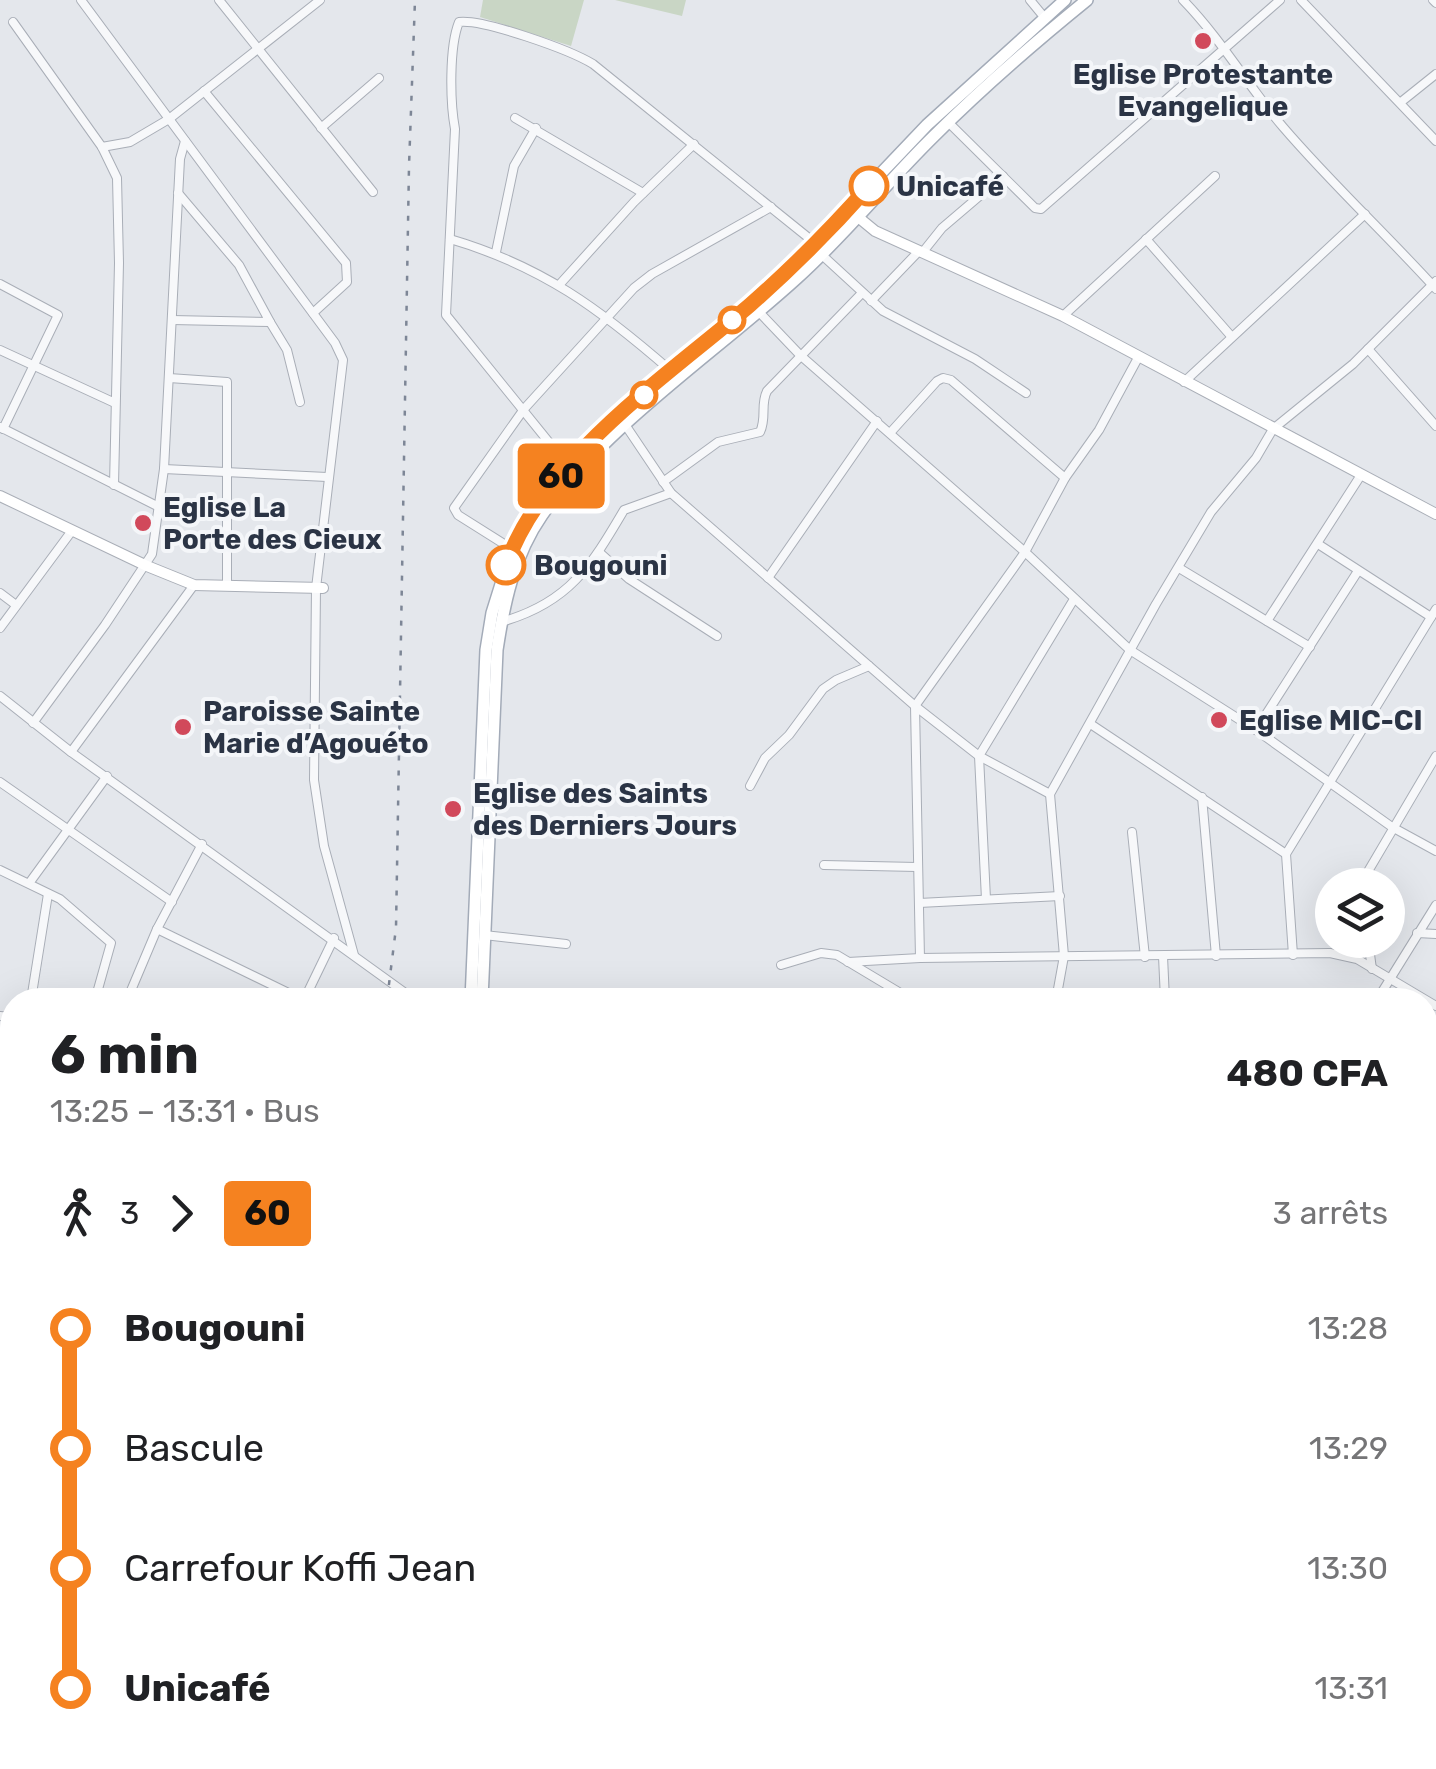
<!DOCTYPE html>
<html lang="fr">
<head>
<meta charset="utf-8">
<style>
	body { margin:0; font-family:Rubik,sans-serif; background:#f2f2f2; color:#202124; height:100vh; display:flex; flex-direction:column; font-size:38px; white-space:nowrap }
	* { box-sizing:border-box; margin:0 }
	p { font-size:32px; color:#757577 }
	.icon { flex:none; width:55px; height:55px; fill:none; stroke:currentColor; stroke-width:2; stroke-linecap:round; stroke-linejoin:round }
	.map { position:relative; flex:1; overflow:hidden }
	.drawer { position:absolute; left:0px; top:988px; width:1438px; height:782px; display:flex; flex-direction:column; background:#fff; border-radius:40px 40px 0 0; box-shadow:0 10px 40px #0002 }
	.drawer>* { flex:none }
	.badge { padding:0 20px; border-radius:8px; font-size:35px; line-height:65px }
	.tools { position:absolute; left:1315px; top:868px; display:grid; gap:20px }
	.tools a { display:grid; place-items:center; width:90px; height:90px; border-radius:50%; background:#fff; box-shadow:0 10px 40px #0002; font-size:50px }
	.map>.badge { position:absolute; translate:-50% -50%; box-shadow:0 0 0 5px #fff }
	.legs { display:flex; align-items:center; gap:15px; height:110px; padding:0 50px; font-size:32px }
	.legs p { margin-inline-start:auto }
	.head { display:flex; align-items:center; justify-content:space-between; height:170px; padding:0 50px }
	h1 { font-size:55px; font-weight:700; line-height:75px }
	ul { padding:0 50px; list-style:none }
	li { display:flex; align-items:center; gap:35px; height:120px; font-size:38px }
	li i { display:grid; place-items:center; width:15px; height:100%; margin:0 12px; background:currentColor }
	li i::after { content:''; width:25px; height:25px; margin:-12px; border:8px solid; border-radius:50%; background:#fff }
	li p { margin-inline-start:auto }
	li:first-child i { background:linear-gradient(#0000 50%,currentColor 0) }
	li:last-child i { background:linear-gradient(currentColor 50%,#0000 0) }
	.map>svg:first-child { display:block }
	.green { fill:#c9d6c5 }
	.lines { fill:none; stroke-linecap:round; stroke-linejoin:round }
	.stream { stroke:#9fb4cc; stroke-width:2.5 }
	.street-casing { stroke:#a9aeb7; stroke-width:10 }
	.secondary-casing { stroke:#a9aeb7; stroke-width:12 }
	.primary-casing { stroke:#a3abb8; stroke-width:14 }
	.street { stroke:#f7f8fa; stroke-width:8 }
	.secondary { stroke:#fff; stroke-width:10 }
	.primary { stroke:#fff; stroke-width:11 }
	.rail { stroke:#7d8696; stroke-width:2.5; stroke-dasharray:5 10; stroke-linecap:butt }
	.line-1-casing { stroke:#fff; stroke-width:22 }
	.line-1 { stroke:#f58220; stroke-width:15 }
	.poi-dot { fill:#d1495b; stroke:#f4f6f9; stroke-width:4 }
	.stop-1-dot { fill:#fff; stroke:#f58220; stroke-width:5 }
	.labels { text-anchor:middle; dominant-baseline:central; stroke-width:8; stroke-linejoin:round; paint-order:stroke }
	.poi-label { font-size:28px; font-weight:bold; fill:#2b3445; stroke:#f4f6f9; text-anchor:start }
	.stop-label { font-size:28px; font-weight:bold; fill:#2b3445; stroke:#f4f6f9; text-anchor:start }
</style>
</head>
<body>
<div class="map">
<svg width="1436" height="1769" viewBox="0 0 1436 1769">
	<rect width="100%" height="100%" fill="#e4e7ec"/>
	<g class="green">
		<path d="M 483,0 L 584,0 L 571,46 L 480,17 Z"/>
		<path d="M 615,0 L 686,0 L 682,16 Z"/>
	</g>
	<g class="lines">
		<path class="stream" d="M 1066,1769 L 1075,1758"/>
		<g class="street-casing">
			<g id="street">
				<path d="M 81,0 L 335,343 L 343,360 L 316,588 L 314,780 L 324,846 L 354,955"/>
				<path d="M 219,0 L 373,192"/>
				<path d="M 1030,0 L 1044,17"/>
				<path d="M 1183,0 C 1221,39 1248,86 1283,127 C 1331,183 1386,234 1436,289"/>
				<path d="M 1301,0 L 1436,141"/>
				<path d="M 1433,0 L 1436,3"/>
				<path d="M 13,22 L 102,147 L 117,178 L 119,263 L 114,485"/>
				<path d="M 204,91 L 346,263 L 347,282 L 313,313"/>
				<path d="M 1401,102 L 1436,74"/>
				<path d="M 515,118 L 643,193"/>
				<path d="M 948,122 L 1035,208 L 1041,209 L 1280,0"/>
				<path d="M 321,128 L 379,78"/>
				<path d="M 102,147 L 130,142 L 169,119 L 320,0"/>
				<path d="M 450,239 C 542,266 600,309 671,371"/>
				<path d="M 1146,239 L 1231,336"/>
				<path d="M 496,252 L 514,166 L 536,128"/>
				<path d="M 922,253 L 942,228 L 1003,176"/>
				<path d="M 822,255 L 883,311 L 975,359 L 1026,393"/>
				<path d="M 0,284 L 58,315 L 3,429"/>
				<path d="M 560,284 L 634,202 L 694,144"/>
				<path d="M 871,301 L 919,251"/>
				<path d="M 759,312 L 800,355 L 1025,552 L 1130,650 L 1256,730 L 1392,827 L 1436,851"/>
				<path d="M 1063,316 L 1215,176"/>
				<path d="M 172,320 L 270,322 L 239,265 L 178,193"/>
				<path d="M 270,322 L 287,350 L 300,402"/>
				<path d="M 1368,349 L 1436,426"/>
				<path d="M 0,350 L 115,403"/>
				<path d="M 169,378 L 227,382 L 227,585"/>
				<path d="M 1184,382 L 1365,214"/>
				<path d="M 626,426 L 671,493 L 915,706 L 979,756 L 1050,794"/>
				<path d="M 0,427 L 157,506"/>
				<path d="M 890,433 L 937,381 L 943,378 L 951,380 L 1065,478"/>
				<path d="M 569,467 L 446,315 L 455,129 C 450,102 449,47 459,22 C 484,19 570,50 593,64 L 815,243"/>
				<path d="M 164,469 L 327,477"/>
				<path d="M 663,482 L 718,442 L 760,432 C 767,417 760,405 767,391 L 862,293"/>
				<path d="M 1318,544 L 1431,617"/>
				<path d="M 512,549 L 458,515 L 454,508 L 524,409 L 634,288 L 652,274 L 771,207"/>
				<path d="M 600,553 L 629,579 L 717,636"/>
				<path d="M 1179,568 L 1310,647"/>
				<path d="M 768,578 L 877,421"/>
				<path d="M 0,593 L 16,605"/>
				<path d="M 1267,621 L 1361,475"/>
				<path d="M 501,622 C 569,603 591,566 624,510 L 671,493"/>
				<path d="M 0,628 L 71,532"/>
				<path d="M 0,696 L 71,752 L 415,1000"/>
				<path d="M 33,723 L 105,625 L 152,554 L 164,469 L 180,159 L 185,141"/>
				<path d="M 1092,725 L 1286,854"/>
				<path d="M 1256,730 L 1358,571"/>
				<path d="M 71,752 L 194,585"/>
				<path d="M 0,782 L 172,902"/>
				<path d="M 750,786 L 765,758 L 789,735 L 823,689 L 836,680 L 869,666"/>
				<path d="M 1202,797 L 1216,956"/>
				<path d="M 1132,832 L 1145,957"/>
				<path d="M 824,865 L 917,867"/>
				<path d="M 0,870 L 60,899 L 111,943 L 95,1000"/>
				<path d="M 30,882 L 107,776"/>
				<path d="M 1360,885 L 1436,756"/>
				<path d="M 986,899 L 979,756 L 1074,599"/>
				<path d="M 919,903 L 1060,896"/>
				<path d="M 157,929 L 303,1000"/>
				<path d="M 1417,933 L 1436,934"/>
				<path d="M 484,935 L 566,944"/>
				<path d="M 1368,940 L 1372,969"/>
				<path d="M 1293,955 L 1286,854 L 1436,609"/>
				<path d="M 1163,956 L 1165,1000"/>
				<path d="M 920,958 L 915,706 L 1025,552 L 1065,478 L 1099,430 L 1139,356"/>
				<path d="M 848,962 L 920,958 L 1330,953 L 1357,959 L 1436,1006"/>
				<path d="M 781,965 L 821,953 L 837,955 L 912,1000"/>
				<path d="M 482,994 L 515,1000"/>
				<path d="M 31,1000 L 48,894"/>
				<path d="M 127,1000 L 157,929 L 202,844"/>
				<path d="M 304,1000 L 334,938"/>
				<path d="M 1056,1000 L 1064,956 L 1050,794 L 1156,604 L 1211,512 L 1256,458 L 1273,429 L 1353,364 L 1436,281"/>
				<path d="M 1377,1000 L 1436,905"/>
				<path d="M 0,1016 L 12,1017"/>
				<path d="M 0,1079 L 12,1081"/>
				<path d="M 1425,1087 L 1436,1069"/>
				<path d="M 0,1143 L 12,1144"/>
				<path d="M 0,1202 L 12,1204"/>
				<path d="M 1427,1227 L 1436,1215"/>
				<path d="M 0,1309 L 4,1288"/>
				<path d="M 1425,1315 L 1436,1322"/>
				<path d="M 0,1391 L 12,1393"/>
				<path d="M 1425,1403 L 1436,1386"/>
				<path d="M 0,1453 L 12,1456"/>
				<path d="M 0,1534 L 3,1518"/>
				<path d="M 1425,1547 L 1436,1530"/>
				<path d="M 1425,1577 L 1436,1584"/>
				<path d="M 0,1580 L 12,1583"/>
				<path d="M 1425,1713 L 1432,1722 L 1425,1733"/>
				<path d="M 0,1752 L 21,1769"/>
				<path d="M 1425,1756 L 1436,1762"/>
				<path d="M 1242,1758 L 1261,1769"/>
				<path d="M 1326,1758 L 1343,1768"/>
				<path d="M 104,1769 L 109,1758"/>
				<path d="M 467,1769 L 470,1758"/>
				<path d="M 600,1769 L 603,1758"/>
				<path d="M 794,1769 L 797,1758"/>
				<path d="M 1281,1769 L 1288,1758"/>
				<path d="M 1397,1769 L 1404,1758"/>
			</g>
		</g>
		<g class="secondary-casing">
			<g id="secondary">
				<path d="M 858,217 L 875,231 L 1063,316 L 1436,514"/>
				<path d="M 0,496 L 147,566 L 194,585 L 323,588"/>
				<path d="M 1425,1649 L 1436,1656"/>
			</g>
		</g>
		<g class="primary-casing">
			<g id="primary">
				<path d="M 471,1000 L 486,650 L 492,613 L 512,549 L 532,513 L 569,467 L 626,410 L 791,268 L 927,125 L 1065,0"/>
				<path d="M 482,1000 L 497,650 C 504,603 514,555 542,515 C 605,426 716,352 797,278 C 846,234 887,182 934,136 C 982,88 1034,43 1087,0"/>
				<path d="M 356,1769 L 359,1758"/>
				<path d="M 371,1769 L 374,1758"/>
			</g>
		</g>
		<use href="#street" class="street"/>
		<use href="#secondary" class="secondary"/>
		<use href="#primary" class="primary"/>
		<g class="rail">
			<path d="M 387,1000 L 396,928 L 409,166 L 415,0"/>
			<path d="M 225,1769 L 228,1758"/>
		</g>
	</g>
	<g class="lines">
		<g class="line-1-casing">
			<path id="line-1" d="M 506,565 C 544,458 666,377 750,305 C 792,268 832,228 869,186"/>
		</g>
		<use href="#line-1" class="line-1"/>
	</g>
	<g class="poi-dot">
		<circle cx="1203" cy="41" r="10"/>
		<circle cx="143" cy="523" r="10"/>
		<circle cx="1219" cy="720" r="10"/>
		<circle cx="183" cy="727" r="10"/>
		<circle cx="453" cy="809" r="10"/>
	</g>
	<g class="stop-1-dot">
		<circle cx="869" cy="186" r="18"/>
		<circle cx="732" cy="320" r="12"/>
		<circle cx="644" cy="395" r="12"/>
		<circle cx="506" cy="565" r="18"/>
	</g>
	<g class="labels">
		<g class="poi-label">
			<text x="1203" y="74" text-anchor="middle">Eglise Protestante<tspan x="1203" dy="32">Evangelique</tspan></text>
			<text x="163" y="507">Eglise La<tspan x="163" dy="32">Porte des Cieux</tspan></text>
			<text x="203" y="711">Paroisse Sainte<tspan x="203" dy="32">Marie d’Agouéto</tspan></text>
			<text x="1239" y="720">Eglise MIC-CI</text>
			<text x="473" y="793">Eglise des Saints<tspan x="473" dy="32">des Derniers Jours</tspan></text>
		</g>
		<g class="stop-label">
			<text x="896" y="186">Unicafé</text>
			<text x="534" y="565">Bougouni</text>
		</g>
	</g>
</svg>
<div class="tools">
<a><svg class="icon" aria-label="layers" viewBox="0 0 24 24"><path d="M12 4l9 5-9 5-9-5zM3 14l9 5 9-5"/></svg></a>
</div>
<b class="badge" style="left:561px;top:476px;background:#f58220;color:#111">60</b>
<section class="drawer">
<div class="head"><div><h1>6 min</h1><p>13:25 – 13:31 · Bus</p></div><b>480 CFA</b></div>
<div class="legs"><svg class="icon" aria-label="walk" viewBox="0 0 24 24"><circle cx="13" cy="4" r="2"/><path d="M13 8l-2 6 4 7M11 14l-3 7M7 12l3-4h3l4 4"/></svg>3<svg class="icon" aria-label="forward" viewBox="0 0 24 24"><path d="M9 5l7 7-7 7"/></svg><b class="badge" style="background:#f58220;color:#111">60</b><p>3 arrêts</p></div>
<ul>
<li><i style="color:#f58220"></i><b>Bougouni</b><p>13:28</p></li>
<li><i style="color:#f58220"></i><span>Bascule</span><p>13:29</p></li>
<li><i style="color:#f58220"></i><span>Carrefour Koffi Jean</span><p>13:30</p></li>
<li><i style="color:#f58220"></i><b>Unicafé</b><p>13:31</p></li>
</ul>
</section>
</div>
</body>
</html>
